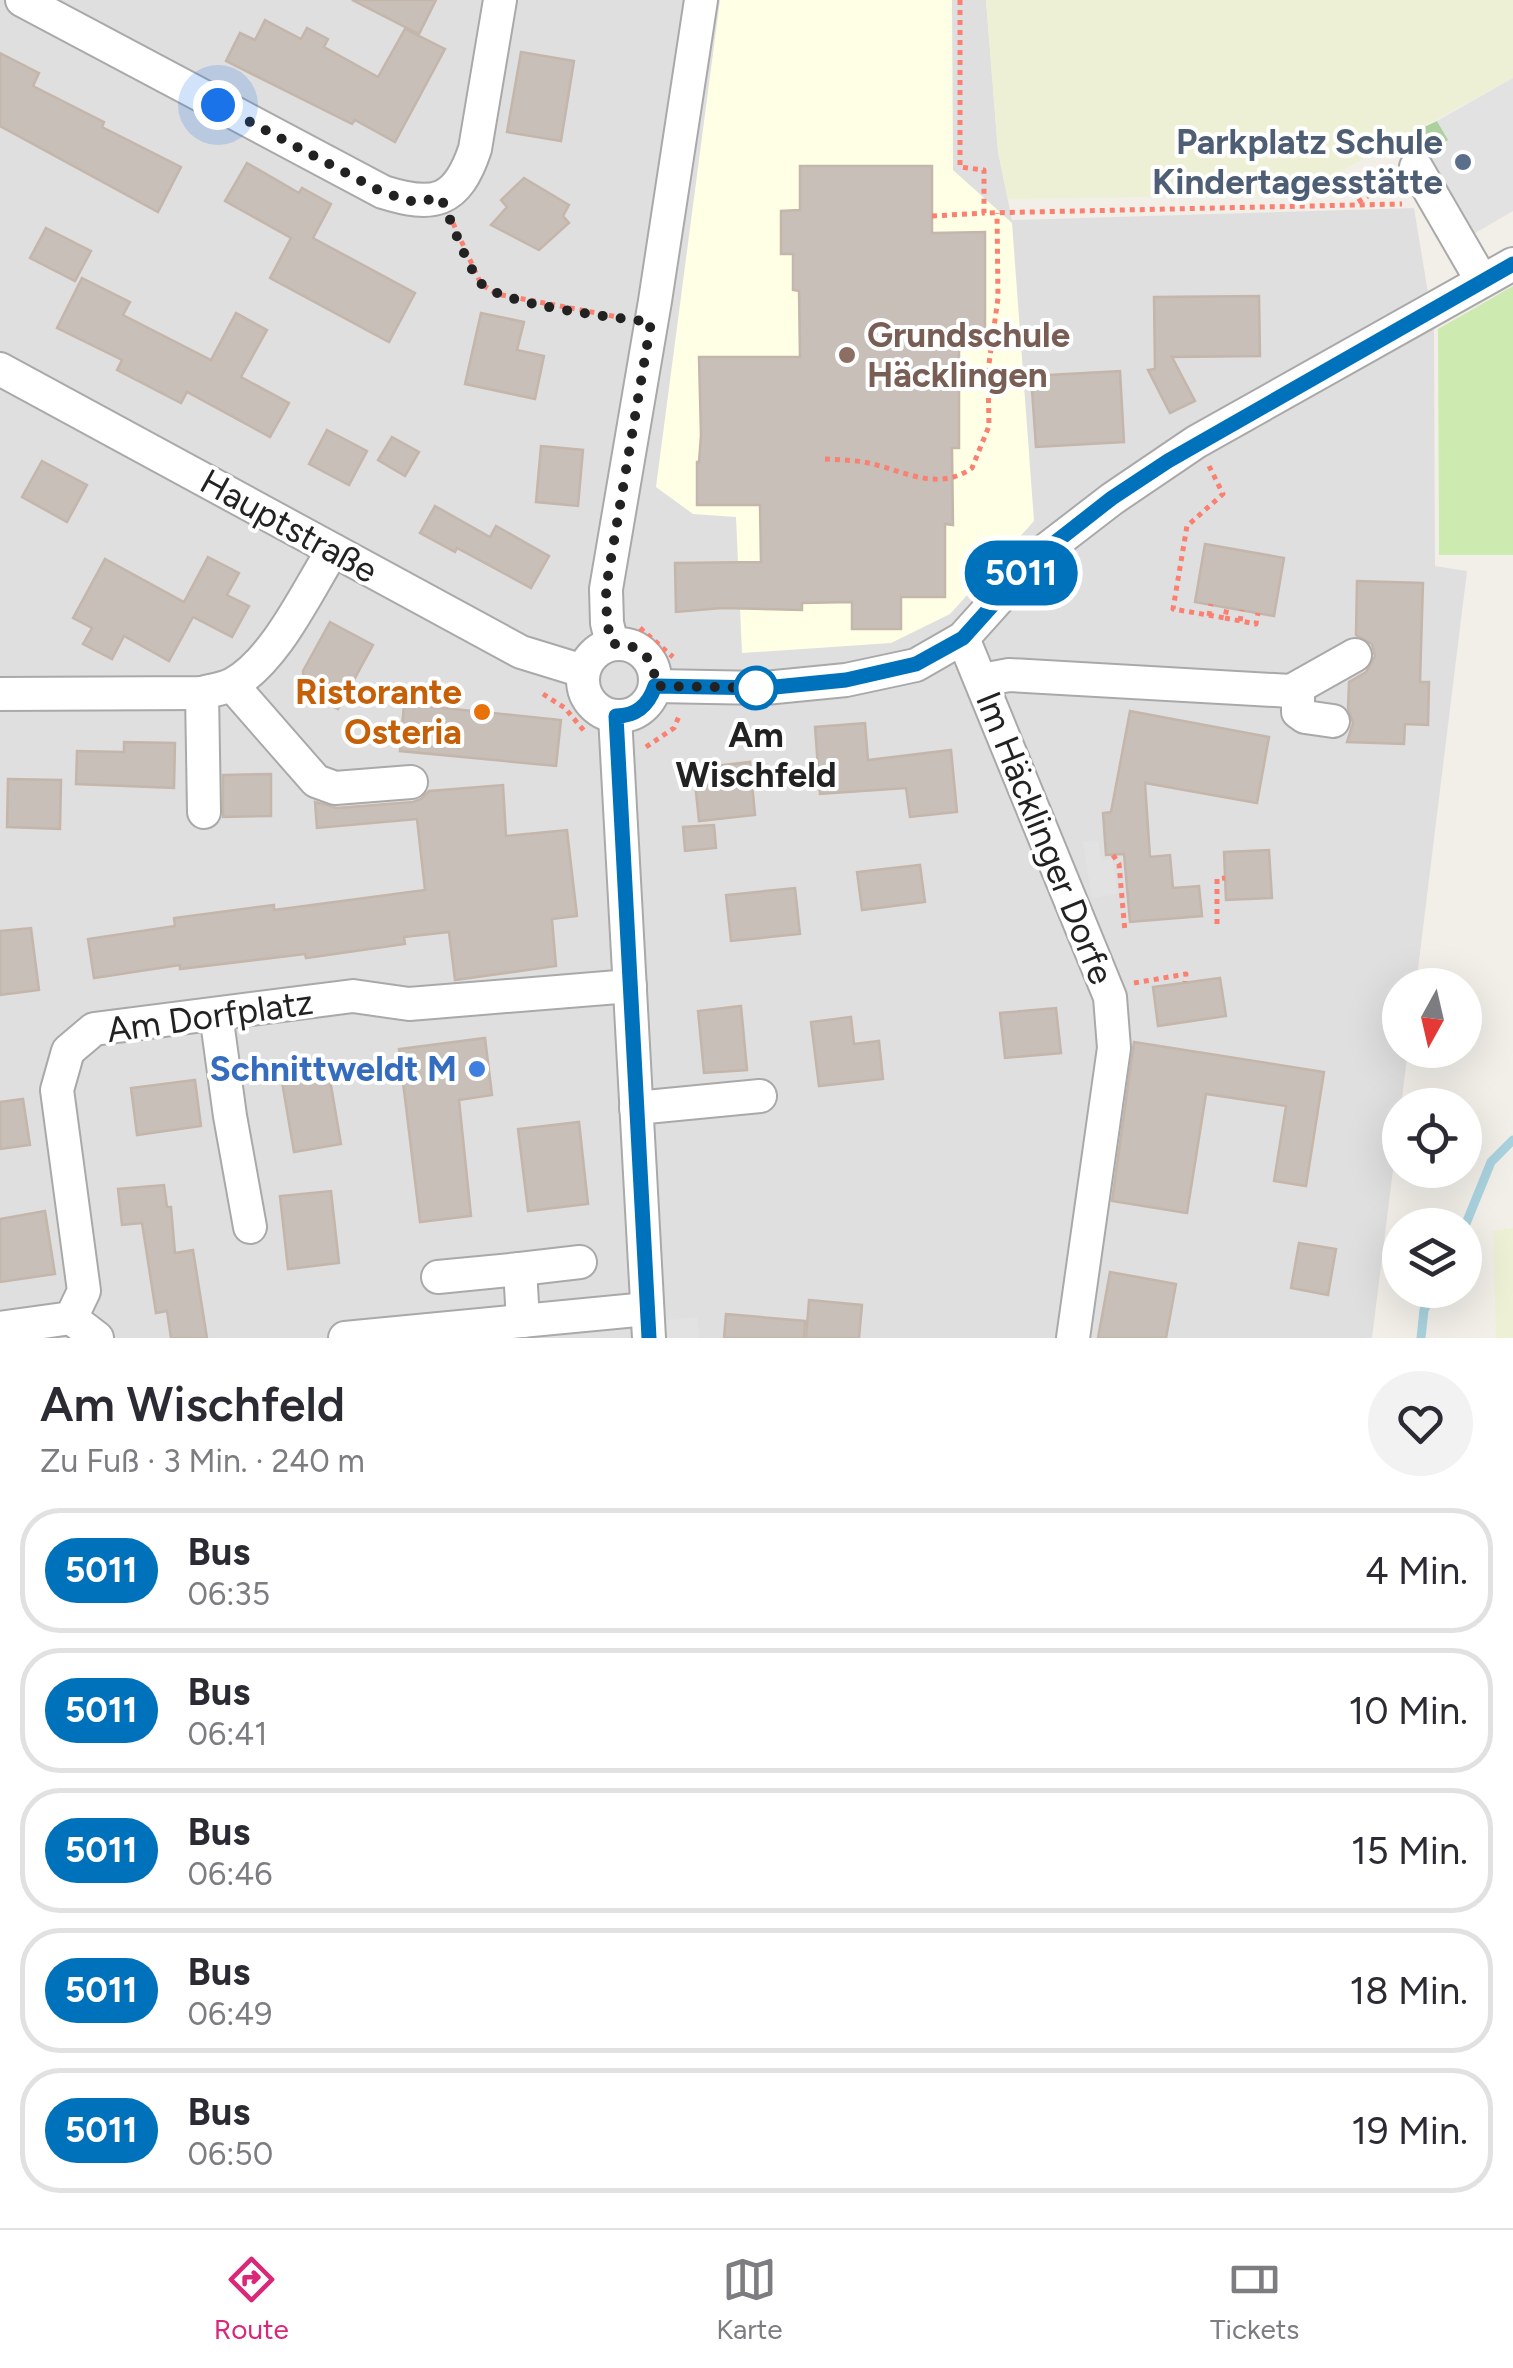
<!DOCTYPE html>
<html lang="de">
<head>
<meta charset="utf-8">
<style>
	body { margin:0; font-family:Figtree,sans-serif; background:#f2f2f3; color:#2b2b33; height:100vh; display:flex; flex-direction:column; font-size:38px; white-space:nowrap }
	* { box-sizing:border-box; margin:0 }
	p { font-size:32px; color:#7c7c81 }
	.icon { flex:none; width:55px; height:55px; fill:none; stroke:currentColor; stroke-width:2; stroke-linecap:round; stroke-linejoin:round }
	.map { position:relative; height:1338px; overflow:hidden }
	.drawer { display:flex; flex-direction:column; background:#fff; flex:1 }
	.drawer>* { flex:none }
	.badge { padding:0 20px; border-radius:32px; font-size:35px; line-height:65px }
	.needle { width:65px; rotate:188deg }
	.tools { position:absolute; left:1382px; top:968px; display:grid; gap:20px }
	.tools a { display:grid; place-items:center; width:100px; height:100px; border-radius:50%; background:#fff; box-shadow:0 10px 40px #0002; font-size:50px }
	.you { position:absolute; width:50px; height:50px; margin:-25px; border:8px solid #fff; border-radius:50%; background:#1a73e8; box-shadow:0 0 0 15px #1a73e833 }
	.map>.badge { position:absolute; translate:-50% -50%; box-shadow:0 0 0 5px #fff }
	.round { display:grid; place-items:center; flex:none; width:105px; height:105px; border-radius:52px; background:#f2f2f3 }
	.headline { display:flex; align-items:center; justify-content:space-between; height:170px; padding:0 40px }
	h1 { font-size:48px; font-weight:600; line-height:75px }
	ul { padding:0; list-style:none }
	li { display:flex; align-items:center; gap:30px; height:125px; margin:0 20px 15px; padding:0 20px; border:5px solid #e1e1e2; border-radius:40px }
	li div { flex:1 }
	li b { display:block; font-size:38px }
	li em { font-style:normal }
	li .badge { min-width:110px; font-weight:700; text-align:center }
	.tabs { display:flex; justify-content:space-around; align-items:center; height:140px; border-top:2px solid #e1e1e2; background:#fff; font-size:28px; color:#7c7c81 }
	.tabs a { display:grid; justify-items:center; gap:5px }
	.tabs .selected { color:#db2777 }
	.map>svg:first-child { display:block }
	.residential { fill:#e0dfdf }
	.education { fill:#ffffe5 }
	.farmland { fill:#eef0d5 }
	.grass { fill:#cdebb0 }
	.forest { fill:#add19e }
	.parking { fill:#e2e2e2 }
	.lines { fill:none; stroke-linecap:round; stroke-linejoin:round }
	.stream { stroke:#aad3df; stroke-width:9 }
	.building { fill:#c7bfb8; stroke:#c4b6ab; stroke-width:2.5 }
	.minor-casing { stroke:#a9a9a9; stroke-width:36 }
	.path { stroke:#fa8072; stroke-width:5; stroke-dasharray:5 5; stroke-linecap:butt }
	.minor { stroke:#fff; stroke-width:32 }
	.line-casing { stroke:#fff; stroke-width:22 }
	.line { stroke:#0072bc; stroke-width:15 }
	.walk { stroke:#222; stroke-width:10; stroke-dasharray:0 18 }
	.service-dot { fill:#5c6f8a; stroke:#fff; stroke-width:4 }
	.education-dot { fill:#8d6e63; stroke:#fff; stroke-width:4 }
	.stop-dot { fill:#fff; stroke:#0072bc; stroke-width:5 }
	.food-dot { fill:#e8710a; stroke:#fff; stroke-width:4 }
	.shop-dot { fill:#3f7fe0; stroke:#fff; stroke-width:4 }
	.labels { text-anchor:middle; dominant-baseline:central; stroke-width:8; stroke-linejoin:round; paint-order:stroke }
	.service-label { font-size:35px; font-weight:bold; fill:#4e5e75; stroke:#fff; text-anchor:end }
	.education-label { font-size:35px; font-weight:bold; fill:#785e54; stroke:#fff; text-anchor:start }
	.street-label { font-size:35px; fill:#222; stroke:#fff }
	.food-label { font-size:35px; font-weight:bold; fill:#c56008; stroke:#fff; text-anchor:end }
	.stop-label { font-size:35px; font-weight:bold; fill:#222; stroke:#fff }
	.shop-label { font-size:35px; font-weight:bold; fill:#366cbe; stroke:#fff; text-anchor:end }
</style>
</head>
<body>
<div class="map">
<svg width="1513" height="1338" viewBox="0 0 1513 1338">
	<rect width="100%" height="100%" fill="#f2efe9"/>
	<path class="residential" d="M 0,0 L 986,0 L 998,152 L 1012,220 L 1414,208 L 1434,329 L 1435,566 L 1467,571 L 1416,985 L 1400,985 L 1400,1050 L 1408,1050 L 1372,1338 L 0,1338 Z"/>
	<path class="education" d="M 720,0 L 952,0 L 953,170 L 1012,223 L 1034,521 L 950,614 L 891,643 L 742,653 L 736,517 L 693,514 L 656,487 Z"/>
	<g class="farmland">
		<path d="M 986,0 L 1513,0 L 1513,78 L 1297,195 L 1008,199 L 998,151 Z"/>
		<path d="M 1513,1228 L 1513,1338 L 1496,1338 L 1493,1231 Z"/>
	</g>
	<path class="grass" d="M 1513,286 L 1513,555 L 1439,555 L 1438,329 Z"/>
	<path class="forest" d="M 1437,121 L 1449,140 L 1419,159 L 1405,136 Z"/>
	<g class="parking">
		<path d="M 1513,78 L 1513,211 L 1451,247 L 1407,166 L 1448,140 L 1437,121 Z"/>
		<path d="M 1098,840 L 1101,861 L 1112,859 L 1118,894 L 1092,898 L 1083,842 Z"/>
		<path d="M 697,1317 L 699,1338 L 665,1338 L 664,1320 Z"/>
	</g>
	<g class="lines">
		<g class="stream">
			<path d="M 1465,1226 L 1491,1162 L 1513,1140"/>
			<path d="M 1421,1338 L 1424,1310 L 1435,1290"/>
		</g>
	</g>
	<g class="building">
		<path d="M 352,0 L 436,0 L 419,34 Z"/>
		<path d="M 265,20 L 301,39 L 307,28 L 328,39 L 324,47 L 378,77 L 405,29 L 445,49 L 395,142 L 355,120 L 352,124 L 226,61 L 240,33 L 255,40 Z"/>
		<path d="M 521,52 L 574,61 L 561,141 L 507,132 Z"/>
		<path d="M 0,53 L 39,73 L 33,86 L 104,122 L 102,127 L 181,167 L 158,212 L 0,126 Z"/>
		<path d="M 247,163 L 299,193 L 302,188 L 331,204 L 313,238 L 415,293 L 389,342 L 270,278 L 291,238 L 225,201 Z"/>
		<path d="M 800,166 L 932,166 L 932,233 L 985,232 L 985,342 L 959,342 L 959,448 L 952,448 L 953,525 L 945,524 L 945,597 L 901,597 L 901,629 L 852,629 L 852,602 L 802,603 L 802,610 L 722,608 L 676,612 L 675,563 L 761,562 L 760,505 L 697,505 L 697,462 L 699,462 L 701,435 L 699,357 L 800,357 L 799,291 L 793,290 L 793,254 L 781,254 L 781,211 L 800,210 Z"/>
		<path d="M 524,178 L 569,205 L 563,216 L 569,223 L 539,250 L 491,225 L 507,207 L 501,200 Z"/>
		<path d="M 46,228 L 91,251 L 75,281 L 30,258 Z"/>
		<path d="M 82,278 L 130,302 L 123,315 L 211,360 L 236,313 L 267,330 L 241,377 L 289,403 L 270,437 L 187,392 L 181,403 L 117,370 L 122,360 L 57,328 Z"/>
		<path d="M 1259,296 L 1260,356 L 1172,357 L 1195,401 L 1170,413 L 1148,370 L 1155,369 L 1154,297 Z"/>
		<path d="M 481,313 L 524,322 L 517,350 L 544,356 L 535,399 L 465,384 Z"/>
		<path d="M 1120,371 L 1124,442 L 1036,447 L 1031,376 Z"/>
		<path d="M 327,430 L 367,451 L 349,485 L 309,464 Z"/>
		<path d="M 392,437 L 419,452 L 405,476 L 378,460 Z"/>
		<path d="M 541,446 L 583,450 L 578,506 L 536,502 Z"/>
		<path d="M 42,461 L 87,485 L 67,522 L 22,497 Z"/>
		<path d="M 435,506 L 490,537 L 496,526 L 549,556 L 531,588 L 457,548 L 455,552 L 420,533 Z"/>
		<path d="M 1205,544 L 1284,558 L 1274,616 L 1195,602 Z"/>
		<path d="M 208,557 L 239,573 L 227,595 L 249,606 L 232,637 L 193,617 L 169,661 L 124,636 L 112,659 L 83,644 L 92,628 L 73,618 L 105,559 L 184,602 Z"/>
		<path d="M 1357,581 L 1423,583 L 1420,682 L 1429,682 L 1428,725 L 1405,724 L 1404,744 L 1347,742 L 1353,723 L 1348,708 L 1349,682 L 1366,672 L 1375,656 L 1372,644 L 1356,635 Z"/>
		<path d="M 330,622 L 373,645 L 338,709 L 305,692 L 303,671 Z"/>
		<path d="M 404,704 L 561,720 L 556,766 L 400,751 Z"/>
		<path d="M 1130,711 L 1269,737 L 1257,803 L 1145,783 L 1150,857 L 1170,855 L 1173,888 L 1199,886 L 1202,916 L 1130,922 L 1124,854 L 1106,855 L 1103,813 L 1111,812 Z"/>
		<path d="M 865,723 L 868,760 L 951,750 L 957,812 L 910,817 L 906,788 L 820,794 L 815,727 Z"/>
		<path d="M 124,742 L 175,743 L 174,788 L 76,784 L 77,751 L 124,752 Z"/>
		<path d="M 750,762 L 755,815 L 699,821 L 695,783 L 707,782 L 705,767 Z"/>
		<path d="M 271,774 L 271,816 L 223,817 L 223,775 Z"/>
		<path d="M 8,779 L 61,780 L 60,829 L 7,827 Z"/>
		<path d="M 503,785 L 506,836 L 567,830 L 577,916 L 552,919 L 556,966 L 455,980 L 449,932 L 404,937 L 405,944 L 306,958 L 305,954 L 180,969 L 180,965 L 94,978 L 88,939 L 175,926 L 174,918 L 274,905 L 274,910 L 425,890 L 417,819 L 317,828 L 315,802 L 337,808 L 413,802 L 421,799 L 429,791 Z"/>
		<path d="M 714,825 L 716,848 L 685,851 L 683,827 Z"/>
		<path d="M 1269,850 L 1272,898 L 1226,900 L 1224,852 Z"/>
		<path d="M 920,865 L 925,902 L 862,910 L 857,872 Z"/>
		<path d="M 795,888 L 800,934 L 731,941 L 726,895 Z"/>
		<path d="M 31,928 L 39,990 L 0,995 L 0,931 Z"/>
		<path d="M 1220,978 L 1226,1016 L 1158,1026 L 1153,987 Z"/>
		<path d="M 741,1006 L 747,1070 L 704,1073 L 698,1011 Z"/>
		<path d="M 1056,1008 L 1061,1053 L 1005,1058 L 1000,1013 Z"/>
		<path d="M 851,1017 L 854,1044 L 879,1041 L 883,1079 L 819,1086 L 811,1022 Z"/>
		<path d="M 485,1038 L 492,1095 L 459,1100 L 471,1216 L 420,1222 L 399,1049 Z"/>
		<path d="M 1134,1042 L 1324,1072 L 1306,1186 L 1274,1181 L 1286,1106 L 1206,1094 L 1187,1213 L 1112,1201 Z"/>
		<path d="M 329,1074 L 341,1144 L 294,1152 L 282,1082 Z"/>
		<path d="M 195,1080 L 201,1126 L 137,1135 L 131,1088 Z"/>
		<path d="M 23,1099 L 30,1145 L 0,1149 L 0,1102 Z"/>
		<path d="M 579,1122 L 588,1204 L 528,1211 L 518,1129 Z"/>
		<path d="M 164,1185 L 167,1207 L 171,1207 L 175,1253 L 193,1250 L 207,1338 L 171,1338 L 167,1311 L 156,1313 L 142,1223 L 122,1225 L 118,1189 Z"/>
		<path d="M 331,1191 L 339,1263 L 288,1269 L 280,1196 Z"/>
		<path d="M 45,1211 L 55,1274 L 0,1282 L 0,1219 Z"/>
		<path d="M 1299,1243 L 1336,1249 L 1328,1295 L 1291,1288 Z"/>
		<path d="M 1110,1272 L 1176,1284 L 1166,1338 L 1098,1338 Z"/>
		<path d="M 809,1300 L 862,1305 L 859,1338 L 806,1338 Z"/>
		<path d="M 726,1314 L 805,1321 L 804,1338 L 724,1338 Z"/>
	</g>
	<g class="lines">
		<g class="minor-casing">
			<g id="minor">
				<path d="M 22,0 L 383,192 C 434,208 457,203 475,149 L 500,0"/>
				<path d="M 1416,167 L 1482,281"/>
				<path d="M 0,369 L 521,652 L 583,671"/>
				<path d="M 963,638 L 1110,997 L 1114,1048 L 1073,1338"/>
				<circle cx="619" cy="680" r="36"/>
				<path d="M 612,644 L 607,623 L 606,589 L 655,301 L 701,0"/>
				<path d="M 982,680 L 1009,675 L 1291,691 L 1298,697 L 1298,712 L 1305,717 L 1333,721"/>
				<path d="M 232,685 L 316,781 L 335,788 L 411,782"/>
				<path d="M 655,686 L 765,688 L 846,680 L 916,665 L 963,638 L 1034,559 L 1112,499 L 1196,442 L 1513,264"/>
				<path d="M 1291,691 L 1355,655"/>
				<path d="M 202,693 L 204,812"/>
				<path d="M 0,694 L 202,693 C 212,690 224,689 233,684 C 276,660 307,591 333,550"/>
				<path d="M 615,716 L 649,1338"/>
				<path d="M 216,1014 L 230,1116 L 250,1227"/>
				<path d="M 636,1108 L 760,1096"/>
				<path d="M 520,1269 L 580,1262"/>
				<path d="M 438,1277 L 520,1269 L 523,1321"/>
				<path d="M 71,1318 L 97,1338"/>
				<path d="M 0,1328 L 71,1318 L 84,1291 L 57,1090 L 68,1051 L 94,1029 L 353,996 L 409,1004 L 630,986"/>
				<path d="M 345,1338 L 647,1309"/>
			</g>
		</g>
		<g class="path">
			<path d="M 960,0 L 960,167 L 984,170 L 984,213 L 1402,204"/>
			<path d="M 1358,202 L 1391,182"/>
			<path d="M 932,216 L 984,213"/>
			<path d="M 453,223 L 481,284 L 497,294 L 623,318"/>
			<path d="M 825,459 C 841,460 858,460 873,464 C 908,473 939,491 972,468 L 989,426 L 988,371 L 998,298 L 997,213"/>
			<path d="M 1209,466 L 1223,494 L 1187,526 L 1173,609 L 1225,618 L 1227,607"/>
			<path d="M 1209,616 L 1211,604"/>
			<path d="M 1225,618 L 1256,624 L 1258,613"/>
			<path d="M 1240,621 L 1242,610"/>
			<path d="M 640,628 L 673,657"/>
			<path d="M 543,694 L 565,708 L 585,732"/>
			<path d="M 646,747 L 674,728 L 680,714"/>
			<path d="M 1113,855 L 1119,864 L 1125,932"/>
			<path d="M 1217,924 L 1217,879 L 1225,878"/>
			<path d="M 1134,983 L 1186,974 L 1185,982"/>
		</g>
		<use href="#minor" class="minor"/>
	</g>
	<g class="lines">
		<g class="line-casing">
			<path id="line" d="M 649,1338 L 616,716 C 636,716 648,706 655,686 L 765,688 L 846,680 L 916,664 L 963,638 L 1034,559 L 1112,498 L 1168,461 L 1513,264"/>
		</g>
		<use href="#line" class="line"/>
		<path class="walk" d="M 218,105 L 382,192 L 414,202 L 441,198 C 451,220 466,264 480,282 C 497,305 619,318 651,322 L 606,588 L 607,623 L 612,644 C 640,643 656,659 655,686 L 765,688 L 756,688"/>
	</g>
	<circle class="service-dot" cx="1463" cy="162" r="10"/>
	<circle class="education-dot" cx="847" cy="355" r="10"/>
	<circle class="stop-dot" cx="756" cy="688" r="20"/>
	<circle class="food-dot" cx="482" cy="712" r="10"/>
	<circle class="shop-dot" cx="477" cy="1069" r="10"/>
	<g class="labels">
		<g class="service-label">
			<text x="1443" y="142">Parkplatz Schule<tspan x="1443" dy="40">Kindertagesstätte</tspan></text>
		</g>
		<g class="education-label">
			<text x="867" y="335">Grundschule<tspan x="867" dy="40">Häcklingen</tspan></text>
		</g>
		<g class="street-label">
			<text transform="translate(289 526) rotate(29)">Hauptstraße</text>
			<text transform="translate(1045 838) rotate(68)">Im Häcklinger Dorfe</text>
			<text transform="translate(210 1016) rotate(-8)">Am Dorfplatz</text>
		</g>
		<g class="food-label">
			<text x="462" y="692">Ristorante<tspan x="462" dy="40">Osteria</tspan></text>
		</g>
		<g class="stop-label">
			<text x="756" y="735">Am<tspan x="756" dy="40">Wischfeld</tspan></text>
		</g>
		<g class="shop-label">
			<text x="457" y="1069">Schnittweldt M</text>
		</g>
	</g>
</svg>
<div class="tools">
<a><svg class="needle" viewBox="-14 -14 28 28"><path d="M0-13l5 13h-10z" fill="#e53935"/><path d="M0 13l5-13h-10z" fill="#7c7c81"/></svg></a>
<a><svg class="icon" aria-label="locate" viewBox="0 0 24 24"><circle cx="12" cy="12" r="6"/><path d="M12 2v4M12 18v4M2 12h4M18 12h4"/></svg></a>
<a><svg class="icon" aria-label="layers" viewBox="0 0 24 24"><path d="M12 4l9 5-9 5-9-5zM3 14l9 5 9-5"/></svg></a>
</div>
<div class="you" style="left:218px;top:105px"></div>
<b class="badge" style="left:1021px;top:573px;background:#0072bc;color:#fff">5011</b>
</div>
<section class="drawer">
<div class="headline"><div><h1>Am Wischfeld</h1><p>Zu Fuß · 3 Min. · 240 m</p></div><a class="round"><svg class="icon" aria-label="heart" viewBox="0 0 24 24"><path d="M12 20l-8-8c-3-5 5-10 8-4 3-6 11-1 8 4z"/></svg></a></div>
<ul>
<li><span class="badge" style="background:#0072bc;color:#fff">5011</span><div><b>Bus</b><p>06:35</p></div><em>4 Min.</em></li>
<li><span class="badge" style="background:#0072bc;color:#fff">5011</span><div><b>Bus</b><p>06:41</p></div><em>10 Min.</em></li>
<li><span class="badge" style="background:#0072bc;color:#fff">5011</span><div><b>Bus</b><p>06:46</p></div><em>15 Min.</em></li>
<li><span class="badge" style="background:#0072bc;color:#fff">5011</span><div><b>Bus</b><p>06:49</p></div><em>18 Min.</em></li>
<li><span class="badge" style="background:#0072bc;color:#fff">5011</span><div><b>Bus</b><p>06:50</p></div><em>19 Min.</em></li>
</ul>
</section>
<nav class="tabs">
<a class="selected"><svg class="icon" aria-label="directions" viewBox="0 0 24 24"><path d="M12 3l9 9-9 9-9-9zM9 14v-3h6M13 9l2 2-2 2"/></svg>Route</a>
<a><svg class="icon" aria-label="map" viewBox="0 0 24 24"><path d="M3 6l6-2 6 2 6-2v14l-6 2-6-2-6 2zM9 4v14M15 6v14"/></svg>Karte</a>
<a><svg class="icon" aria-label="tickets" viewBox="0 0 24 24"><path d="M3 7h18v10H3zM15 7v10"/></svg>Tickets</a>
</nav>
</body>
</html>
